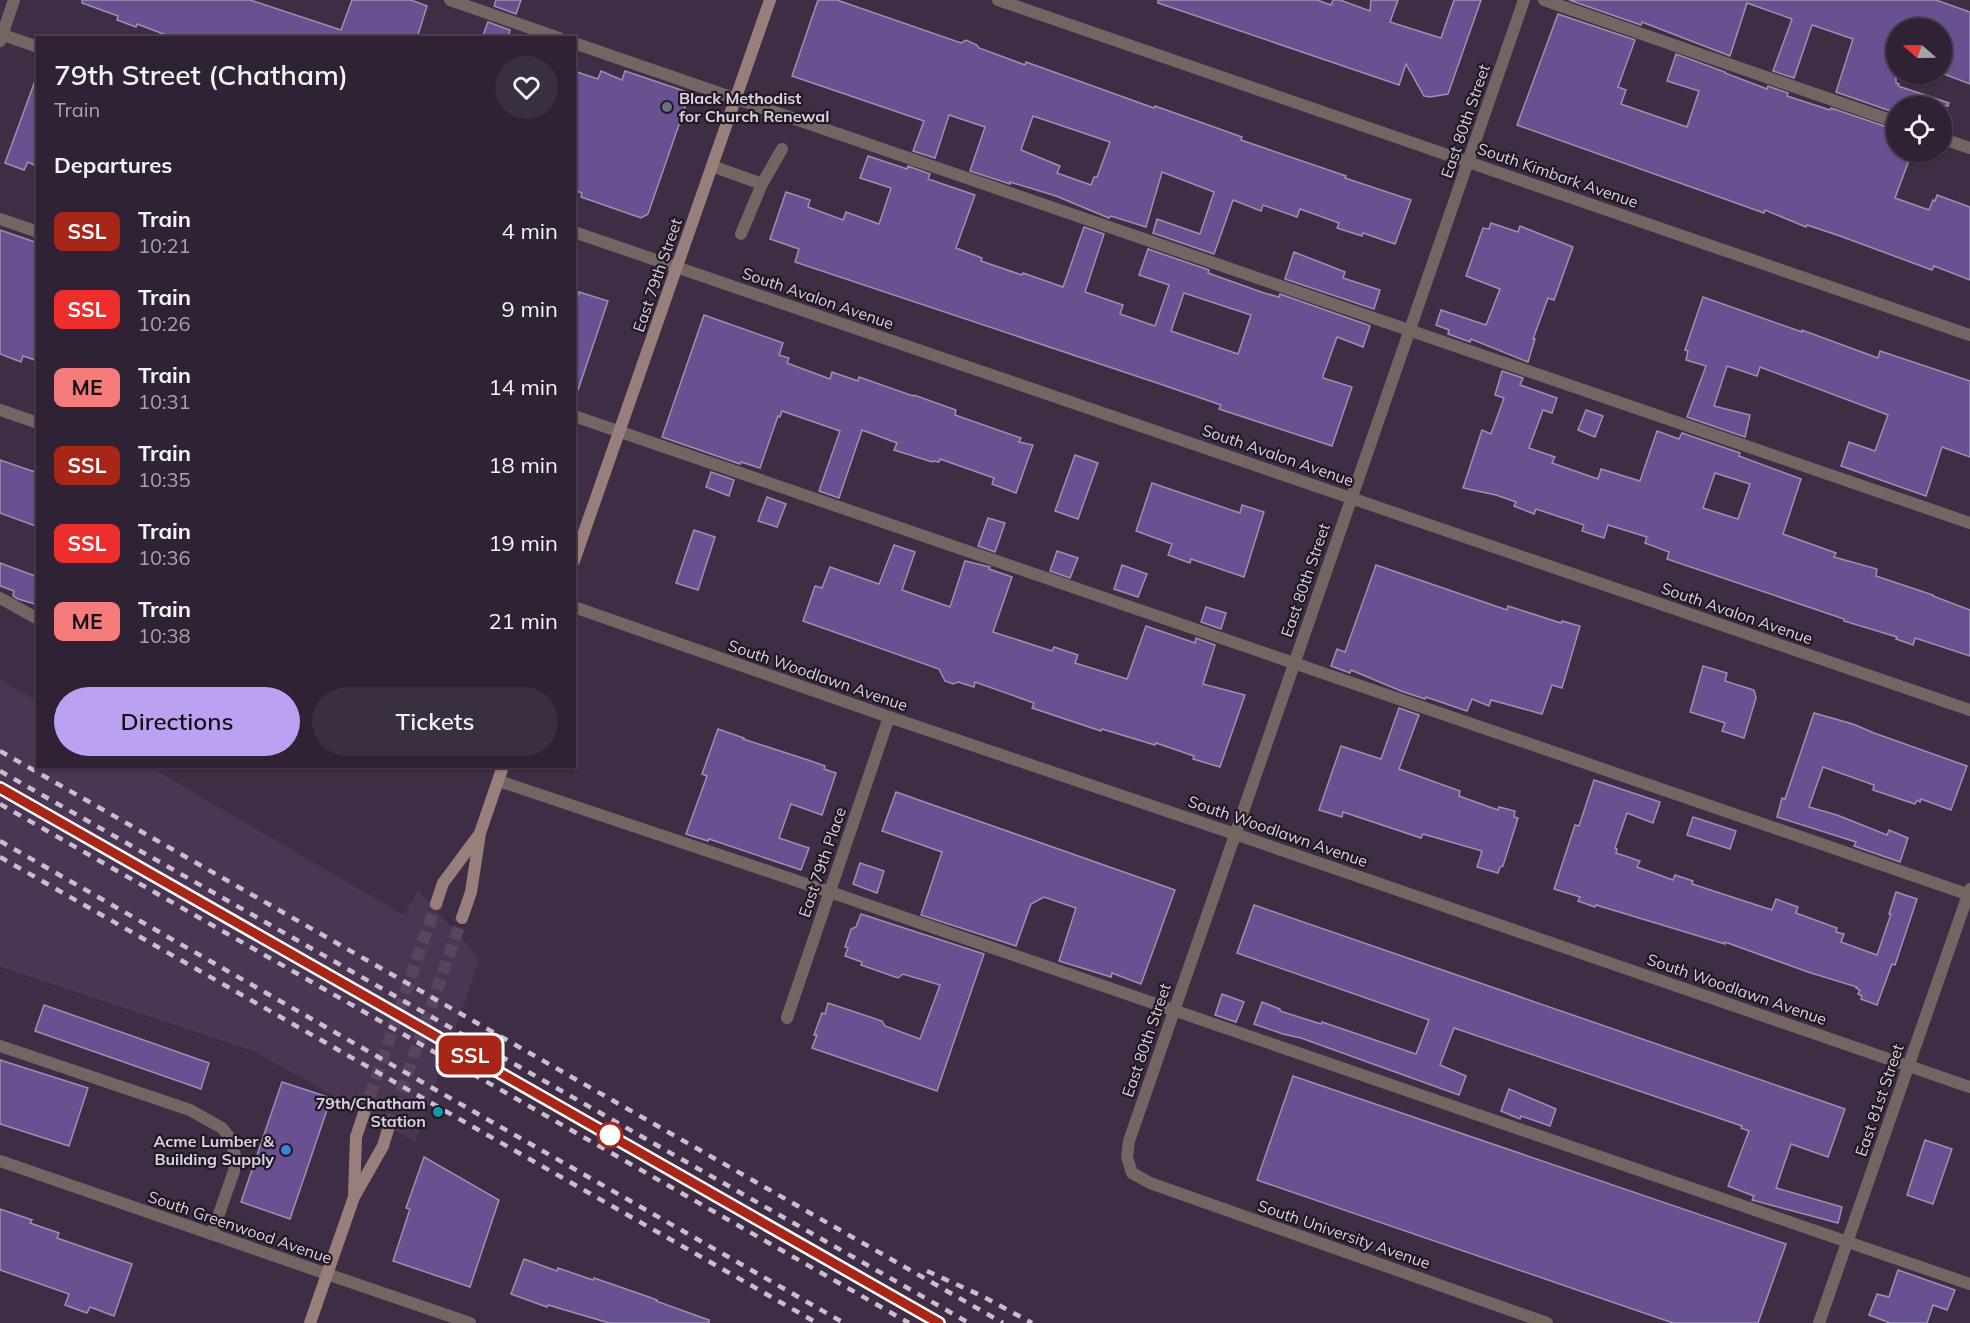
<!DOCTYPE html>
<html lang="en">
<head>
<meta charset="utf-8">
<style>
	body { margin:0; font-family:Mulish,sans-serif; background:#3a2f40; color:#f1f3f6; height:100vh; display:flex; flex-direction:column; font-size:22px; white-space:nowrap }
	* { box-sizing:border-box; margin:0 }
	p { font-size:20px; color:#a7a4ac }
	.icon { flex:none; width:33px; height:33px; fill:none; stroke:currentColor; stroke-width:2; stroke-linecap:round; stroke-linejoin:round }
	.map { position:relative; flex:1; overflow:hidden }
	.side { position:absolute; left:36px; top:36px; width:540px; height:732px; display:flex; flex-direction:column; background:#2e2234; border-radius:0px; box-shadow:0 2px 4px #0004,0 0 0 2px #493f4f }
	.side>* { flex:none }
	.badge { padding:0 12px; border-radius:9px; font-size:21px; line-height:39px }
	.needle { width:39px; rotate:290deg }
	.tools { position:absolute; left:1886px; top:18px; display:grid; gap:12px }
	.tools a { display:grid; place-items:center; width:66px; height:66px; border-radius:50%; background:#2e2234; box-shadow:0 2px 4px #0004,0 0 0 2px #493f4f; font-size:30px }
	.map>.badge { position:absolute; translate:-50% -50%; box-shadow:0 0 0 3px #fff }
	h2 { padding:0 18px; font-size:22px; line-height:54px }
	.round { display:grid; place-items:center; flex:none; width:63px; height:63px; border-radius:32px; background:#3a2f40 }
	.headline { display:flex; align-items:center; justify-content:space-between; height:102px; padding:0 18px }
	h1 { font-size:28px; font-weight:600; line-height:45px }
	.action { display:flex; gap:12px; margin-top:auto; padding:12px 18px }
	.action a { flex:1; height:69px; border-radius:36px; background:#bca0f2; color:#111; font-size:24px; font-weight:600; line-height:69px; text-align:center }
	.action a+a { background:#3a2f40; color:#f1f3f6 }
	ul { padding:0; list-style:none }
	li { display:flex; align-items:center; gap:18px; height:78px; padding:0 18px }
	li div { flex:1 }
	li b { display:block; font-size:22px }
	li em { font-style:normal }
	li .badge { min-width:66px; font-weight:700; text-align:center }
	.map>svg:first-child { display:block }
	.built { fill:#4a3553 }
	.building { fill:#695091; stroke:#9b91b0; stroke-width:1.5; fill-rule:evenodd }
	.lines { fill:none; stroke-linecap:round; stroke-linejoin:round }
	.secondary-tunnel { stroke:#56455c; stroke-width:12; stroke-dasharray:12 6; stroke-linecap:butt }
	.service { stroke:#756562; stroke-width:12 }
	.minor { stroke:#756562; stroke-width:12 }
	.tertiary { stroke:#756562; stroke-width:12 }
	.secondary { stroke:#997f7b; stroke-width:12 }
	.rail { stroke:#c9bdce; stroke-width:4.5; stroke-dasharray:8 8; stroke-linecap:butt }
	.line-casing { stroke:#fff; stroke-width:14 }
	.line { stroke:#a82618; stroke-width:9 }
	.worship-dot { fill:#6b7280; stroke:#211924; stroke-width:2 }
	.culture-dot { fill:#0f9aa8; stroke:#211924; stroke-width:2 }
	.stop-dot { fill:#fff; stroke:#a82618; stroke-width:3 }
	.shop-dot { fill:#3f7fe0; stroke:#211924; stroke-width:2 }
	.labels { text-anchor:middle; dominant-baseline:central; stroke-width:4.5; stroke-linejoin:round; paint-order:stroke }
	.poi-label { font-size:16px; font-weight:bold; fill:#dbd0e0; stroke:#211924; text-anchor:end }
	.street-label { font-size:16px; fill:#dbd0e0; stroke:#211924 }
</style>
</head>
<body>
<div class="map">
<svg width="1970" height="1323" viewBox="0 0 1970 1323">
	<rect width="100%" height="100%" fill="#3e2d45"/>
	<path class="built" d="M 0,679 L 37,701 L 38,766 L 150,767 L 404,915 L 418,890 L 480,959 L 415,1142 L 255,1052 L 0,967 Z"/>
	<g class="building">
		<path d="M 82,0 L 250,0 L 341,30 L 352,0 L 411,0 L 427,6 L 417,38 L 174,38 L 137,24 L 136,27 L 117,20 L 118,16 L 82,3 Z"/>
		<path d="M 496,0 L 521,0 L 516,14 L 494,6 Z"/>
		<path d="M 818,0 L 837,0 L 961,43 L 966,40 L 977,45 L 979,48 L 1025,65 L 1026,62 L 1154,108 L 1155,106 L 1242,137 L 1241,140 L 1346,176 L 1345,178 L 1411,200 L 1395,244 L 1363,233 L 1362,236 L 1337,228 L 1339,223 L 1300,209 L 1297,217 L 1263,205 L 1261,211 L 1233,200 L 1214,254 L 1153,233 L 1157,219 L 1200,234 L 1214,192 L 1162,172 L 1146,227 L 1111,216 L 1109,218 L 1056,196 L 1010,182 L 1010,184 L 970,171 L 985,127 L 949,115 L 935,158 L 913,151 L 924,121 L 792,76 ZM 1033,116 L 1110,142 L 1097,177 L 1094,177 L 1091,185 L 1057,173 L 1060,166 L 1021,150 Z"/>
		<path d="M 1158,0 L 1317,0 L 1331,5 L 1333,0 L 1340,0 L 1370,11 L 1371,0 L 1398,0 L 1390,22 L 1441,38 L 1454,0 L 1481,0 L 1448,94 L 1430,97 L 1424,96 L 1406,64 L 1399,85 L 1158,3 Z"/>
		<path d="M 1569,0 L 1936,0 L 1970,12 L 1970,84 L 1941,73 L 1941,28 L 1896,28 L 1896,83 L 1899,84 L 1898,86 L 1949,103 L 1948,106 L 1896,106 L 1896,113 L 1836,92 L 1853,39 L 1818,27 L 1812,25 L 1794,78 L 1773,71 L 1792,19 L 1747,3 L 1730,56 L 1642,22 L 1641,25 Z"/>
		<path d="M 1558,14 L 1635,40 L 1618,87 L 1626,90 L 1621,104 L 1687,127 L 1699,91 L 1667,81 L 1676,54 L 1725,72 L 1725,73 L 1767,89 L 1768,86 L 1788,93 L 1787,96 L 1830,110 L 1831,108 L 1896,130 L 1896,152 L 1912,152 L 1895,198 L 1929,210 L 1933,200 L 1935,201 L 1937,195 L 1970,207 L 1970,280 L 1934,266 L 1932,270 L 1840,236 L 1807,225 L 1806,227 L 1765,210 L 1764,213 L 1517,125 Z"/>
		<path d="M 488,22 L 510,30 L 508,38 L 482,38 Z"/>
		<path d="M 574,71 L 598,79 L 601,71 L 622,80 L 625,71 L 690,93 L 648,214 L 641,218 L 581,197 L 582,193 L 574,190 Z"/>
		<path d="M 35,81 L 38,82 L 38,167 L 28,162 L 24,170 L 5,163 Z"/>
		<path d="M 868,156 L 907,169 L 908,166 L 930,174 L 928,179 L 975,195 L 956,248 L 982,258 L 981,261 L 1022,275 L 1023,273 L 1063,287 L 1084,227 L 1104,234 L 1085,292 L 1123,305 L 1120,314 L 1155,326 L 1169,285 L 1139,275 L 1148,249 L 1209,270 L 1208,273 L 1264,293 L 1279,297 L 1280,294 L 1368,325 L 1370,326 L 1363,347 L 1337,337 L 1323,376 L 1323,378 L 1352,387 L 1332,446 L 1219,409 L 1221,405 L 1160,384 L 795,262 L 799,249 L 770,239 L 786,192 L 810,200 L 808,207 L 843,220 L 846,212 L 879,224 L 891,188 L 860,178 ZM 1184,293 L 1251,315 L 1238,354 L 1171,331 Z"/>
		<path d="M 1491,223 L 1518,232 L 1520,226 L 1573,247 L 1554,300 L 1548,298 L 1533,339 L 1535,339 L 1528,362 L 1471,339 L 1470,342 L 1448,334 L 1449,330 L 1436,325 L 1441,310 L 1486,325 L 1500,289 L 1466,276 L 1483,228 L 1489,229 Z"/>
		<path d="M 0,230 L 38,243 L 38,361 L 23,356 L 21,362 L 0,354 Z"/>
		<path d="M 1294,252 L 1345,272 L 1343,278 L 1380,290 L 1374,309 L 1285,279 Z"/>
		<path d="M 579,292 L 608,301 L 578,390 L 574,389 L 574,306 Z"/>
		<path d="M 1703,297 L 1802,332 L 1802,330 L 1878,358 L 1880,351 L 1970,381 L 1970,457 L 1942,447 L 1926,496 L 1841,466 L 1849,442 L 1875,451 L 1888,415 L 1760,367 L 1757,376 L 1727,366 L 1714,406 L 1750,415 L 1745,437 L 1687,417 L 1706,366 L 1686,360 L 1688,351 L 1685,350 Z"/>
		<path d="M 704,315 L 783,343 L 779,355 L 789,358 L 787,363 L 830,379 L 832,372 L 858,381 L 859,377 L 913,396 L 914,395 L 956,410 L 955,415 L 1021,438 L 1019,442 L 1033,445 L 1016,493 L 992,484 L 994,478 L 940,459 L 939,462 L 933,461 L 932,462 L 894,450 L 897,443 L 862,430 L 839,498 L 819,491 L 840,431 L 782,411 L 780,417 L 778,416 L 760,468 L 741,462 L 740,464 L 662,437 Z"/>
		<path d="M 1502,371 L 1523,378 L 1520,385 L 1557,398 L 1552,413 L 1543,410 L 1529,448 L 1555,457 L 1552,463 L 1598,479 L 1601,469 L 1640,481 L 1657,431 L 1679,439 L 1682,433 L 1740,453 L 1739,456 L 1801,479 L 1783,534 L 1836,553 L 1834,557 L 1877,569 L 1876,576 L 1933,595 L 1933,596 L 1970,610 L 1970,656 L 1915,638 L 1913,645 L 1896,639 L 1897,637 L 1844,621 L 1844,619 L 1667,559 L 1669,552 L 1645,543 L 1647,537 L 1608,525 L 1604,538 L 1582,531 L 1584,525 L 1536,509 L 1534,514 L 1514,506 L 1516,502 L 1496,495 L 1463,488 L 1482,430 L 1491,434 L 1504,398 L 1495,395 ZM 1715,473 L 1750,484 L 1738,519 L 1703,508 Z"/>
		<path d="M 1586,410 L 1603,416 L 1595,437 L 1578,430 Z"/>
		<path d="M 1075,455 L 1098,463 L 1078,519 L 1055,511 Z"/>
		<path d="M 0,460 L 38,473 L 38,527 L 0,513 Z"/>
		<path d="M 711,472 L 734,480 L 729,496 L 706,487 Z"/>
		<path d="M 1152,483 L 1240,513 L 1242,505 L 1264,512 L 1244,577 L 1191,559 L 1190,563 L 1168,555 L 1172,544 L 1136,531 Z"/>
		<path d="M 767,497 L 786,504 L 777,527 L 758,521 Z"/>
		<path d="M 988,518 L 1005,523 L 995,552 L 978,546 Z"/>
		<path d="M 694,530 L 715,537 L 698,590 L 676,583 Z"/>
		<path d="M 894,545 L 915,552 L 902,590 L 950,607 L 965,561 L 990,567 L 989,569 L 1012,577 L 993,632 L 1052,651 L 1054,647 L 1078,655 L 1075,663 L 1127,679 L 1146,626 L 1195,643 L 1196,638 L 1215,645 L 1203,684 L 1245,695 L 1220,767 L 1193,759 L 1194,756 L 1156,743 L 1155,745 L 1102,729 L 1101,731 L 1032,708 L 1034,703 L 975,682 L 974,687 L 958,682 L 953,684 L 945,681 L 939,669 L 803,621 L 815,586 L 822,588 L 830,567 L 879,584 Z"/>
		<path d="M 1057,551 L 1078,558 L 1070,578 L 1050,571 Z"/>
		<path d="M 0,563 L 38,577 L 38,605 L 18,599 L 13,596 L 14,591 L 0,586 Z"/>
		<path d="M 1122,565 L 1147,574 L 1138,597 L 1114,589 Z"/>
		<path d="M 1376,565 L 1507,610 L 1508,606 L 1561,623 L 1562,621 L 1580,626 L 1562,688 L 1552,685 L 1542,714 L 1491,700 L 1489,706 L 1472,699 L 1467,711 L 1426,697 L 1425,699 L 1401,691 L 1351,670 L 1350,673 L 1331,666 L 1337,649 L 1345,652 Z"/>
		<path d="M 1206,607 L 1226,613 L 1221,629 L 1201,622 Z"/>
		<path d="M 1703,666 L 1727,673 L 1725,681 L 1754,690 L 1756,698 L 1744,738 L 1722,731 L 1725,723 L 1690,712 Z"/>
		<path d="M 1399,708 L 1419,715 L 1399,769 L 1460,791 L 1459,796 L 1498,810 L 1499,807 L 1515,811 L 1514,817 L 1518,818 L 1503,866 L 1500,867 L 1498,873 L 1477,867 L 1482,851 L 1423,834 L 1421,838 L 1343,812 L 1342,817 L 1319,810 L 1341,746 L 1381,759 Z"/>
		<path d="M 1814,713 L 1853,724 L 1874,733 L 1967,766 L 1951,810 L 1921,799 L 1920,802 L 1917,800 L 1915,804 L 1873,790 L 1874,785 L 1823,767 L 1809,807 L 1837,815 L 1887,835 L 1889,830 L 1908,838 L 1900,862 L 1854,846 L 1856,842 L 1777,817 L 1782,798 L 1785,799 Z"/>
		<path d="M 718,729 L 744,738 L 743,739 L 808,760 L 825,766 L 824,769 L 836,773 L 822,815 L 791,804 L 779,838 L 809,848 L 801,870 L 709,839 L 708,841 L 686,834 L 707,776 L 702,774 Z"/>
		<path d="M 1594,780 L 1660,802 L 1653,823 L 1627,813 L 1615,848 L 1617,849 L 1616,853 L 1640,861 L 1637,867 L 1673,880 L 1675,875 L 1693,881 L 1692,884 L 1772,910 L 1776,899 L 1798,907 L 1796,913 L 1837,928 L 1836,932 L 1844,934 L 1841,942 L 1877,955 L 1891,914 L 1889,914 L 1896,892 L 1917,899 L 1895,965 L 1892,964 L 1877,1005 L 1861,999 L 1862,996 L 1858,994 L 1860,990 L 1856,988 L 1857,987 L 1808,972 L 1725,942 L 1725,944 L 1596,905 L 1595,907 L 1578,901 L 1580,897 L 1554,889 L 1575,825 L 1579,826 Z"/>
		<path d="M 896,792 L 1175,890 L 1141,984 L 1112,973 L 1111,977 L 1059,961 L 1076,908 L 1044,897 L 1031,904 L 1016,946 L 921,915 L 942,852 L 882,831 Z"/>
		<path d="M 1693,817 L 1736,831 L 1730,849 L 1687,835 Z"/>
		<path d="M 860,863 L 884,871 L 877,893 L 853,884 Z"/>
		<path d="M 1254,905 L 1845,1109 L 1828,1157 L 1791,1144 L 1776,1188 L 1842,1207 L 1838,1223 L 1752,1200 L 1754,1196 L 1728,1186 L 1749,1131 L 1741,1128 L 1742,1126 L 1454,1028 L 1440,1065 L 1466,1076 L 1459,1095 L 1301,1038 L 1283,1034 L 1254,1024 L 1262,1002 L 1280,1009 L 1280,1011 L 1321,1024 L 1322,1022 L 1416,1054 L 1429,1020 L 1237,953 Z"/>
		<path d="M 861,914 L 984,954 L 937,1091 L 812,1048 L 817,1035 L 814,1035 L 822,1013 L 825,1014 L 828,1003 L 882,1021 L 885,1026 L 920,1039 L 940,985 L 903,974 L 898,978 L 861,965 L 862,962 L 845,956 L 848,948 L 845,947 L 851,929 L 856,927 Z"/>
		<path d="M 1222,994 L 1244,1002 L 1236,1022 L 1215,1015 Z"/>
		<path d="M 44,1005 L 209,1063 L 201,1089 L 35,1031 Z"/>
		<path d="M 0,1060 L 88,1088 L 69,1146 L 0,1124 Z"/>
		<path d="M 1293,1076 L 1786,1244 L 1758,1323 L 1673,1323 L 1257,1180 Z"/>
		<path d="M 282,1082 L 331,1098 L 290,1219 L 241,1202 Z"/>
		<path d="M 1509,1089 L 1556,1109 L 1550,1126 L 1521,1116 L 1520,1119 L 1501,1111 Z"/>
		<path d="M 1925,1140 L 1952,1149 L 1933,1204 L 1907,1195 Z"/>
		<path d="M 424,1157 L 499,1200 L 470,1287 L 393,1261 L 410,1209 L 406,1208 Z"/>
		<path d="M 0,1209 L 32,1220 L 30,1223 L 59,1233 L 57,1238 L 132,1264 L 114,1316 L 90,1307 L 87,1313 L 65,1305 L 69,1294 L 0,1270 Z"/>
		<path d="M 524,1259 L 557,1271 L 558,1268 L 593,1280 L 594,1278 L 649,1297 L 657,1300 L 656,1301 L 709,1320 L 709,1323 L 609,1323 L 548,1305 L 547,1307 L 511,1294 Z"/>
		<path d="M 1898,1270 L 1955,1290 L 1947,1310 L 1933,1305 L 1927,1323 L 1890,1323 L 1869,1315 L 1877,1294 L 1889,1297 Z"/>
	</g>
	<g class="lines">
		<g class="secondary-tunnel">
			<path d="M 364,1113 L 436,904"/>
			<path d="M 389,1126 L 462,918"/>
		</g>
		<g class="service">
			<path d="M 450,0 L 559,38"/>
			<path d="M 1544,0 L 1896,122"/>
			<path d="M 574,43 L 1970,523"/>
			<path d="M 1941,138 L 1970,148"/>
			<path d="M 712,166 L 762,184 L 782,149"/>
			<path d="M 0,219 L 38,232"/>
			<path d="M 741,234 L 762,184"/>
			<path d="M 574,416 L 1970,895"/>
			<path d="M 0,598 L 38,619"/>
			<path d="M 499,781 L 830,892 L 1970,1284"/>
			<path d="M 0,1046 L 190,1110 L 222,1128 L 231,1139 L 235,1156 L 234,1171 L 212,1234"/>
		</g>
		<g class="minor">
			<path d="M 998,0 L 1970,335"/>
			<path d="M 1524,0 L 1129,1141 L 1127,1157 L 1132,1173 L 1150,1183 L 1547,1323"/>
			<path d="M 0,34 L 38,47"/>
			<path d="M 0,41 L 14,0"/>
			<path d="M 574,232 L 1970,710"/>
			<path d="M 0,410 L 38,423"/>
			<path d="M 574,607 L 889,717 L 1235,834 L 1970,1087"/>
			<path d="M 787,1018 L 889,717"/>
			<path d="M 327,1274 L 470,1323"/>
			<path d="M 1819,1323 L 1970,889"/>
		</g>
		<path class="tertiary" d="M 0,1161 L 327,1274"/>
		<g class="secondary">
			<path d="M 574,561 L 770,0"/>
			<path d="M 436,904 L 443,883 L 478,836"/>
			<path d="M 462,918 L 471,892 L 480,833 L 503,766"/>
			<path d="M 354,1195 L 356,1137 L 364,1113"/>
			<path d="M 310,1323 L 354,1197 L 383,1146 L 389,1126"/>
		</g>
		<g class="rail">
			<path d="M 0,751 L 1003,1323"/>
			<path d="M 0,771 L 969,1323"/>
			<path d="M 0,787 L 939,1323"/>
			<path d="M 0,804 L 909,1323"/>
			<path d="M 0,841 L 844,1323"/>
			<path d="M 0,857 L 817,1323"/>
			<path d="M 927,1271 L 982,1296 L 1032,1323"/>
		</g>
	</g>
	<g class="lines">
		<g class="line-casing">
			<path id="line" d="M 0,788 L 939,1323"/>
		</g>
		<use href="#line" class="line"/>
	</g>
	<circle class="worship-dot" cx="667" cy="107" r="6"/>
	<circle class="culture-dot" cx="438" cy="1112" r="6"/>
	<circle class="stop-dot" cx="610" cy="1135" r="12"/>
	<circle class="shop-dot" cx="286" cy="1150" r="6"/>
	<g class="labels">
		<g class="poi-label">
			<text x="679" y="98" text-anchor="start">Black Methodist<tspan x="679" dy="18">for Church Renewal</tspan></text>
			<text x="426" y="1103">79th/Chatham<tspan x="426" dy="18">Station</tspan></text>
			<text x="274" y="1141">Acme Lumber &amp;<tspan x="274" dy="18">Building Supply</tspan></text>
		</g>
		<g class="street-label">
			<text transform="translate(1465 121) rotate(-71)">East 80th Street</text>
			<text transform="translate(1558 175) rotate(19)">South Kimbark Avenue</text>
			<text transform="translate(657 275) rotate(-71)">East 79th Street</text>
			<text transform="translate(818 298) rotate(19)">South Avalon Avenue</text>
			<text transform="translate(1278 455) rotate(19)">South Avalon Avenue</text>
			<text transform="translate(1305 580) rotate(-71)">East 80th Street</text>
			<text transform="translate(1737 613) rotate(19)">South Avalon Avenue</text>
			<text transform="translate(818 675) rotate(19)">South Woodlawn Avenue</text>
			<text transform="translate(1278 831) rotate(19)">South Woodlawn Avenue</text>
			<text transform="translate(822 862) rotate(-71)">East 79th Place</text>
			<text transform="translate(1737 989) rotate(19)">South Woodlawn Avenue</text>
			<text transform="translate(1146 1040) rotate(-71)">East 80th Street</text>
			<text transform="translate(1879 1100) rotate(-71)">East 81st Street</text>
			<text transform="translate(240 1227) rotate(19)">South Greenwood Avenue</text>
			<text transform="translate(1344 1234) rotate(19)">South University Avenue</text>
		</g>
	</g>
</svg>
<div class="tools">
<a><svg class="needle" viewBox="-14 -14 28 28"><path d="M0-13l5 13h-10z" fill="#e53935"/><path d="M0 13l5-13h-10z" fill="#a7a4ac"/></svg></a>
<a><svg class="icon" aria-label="locate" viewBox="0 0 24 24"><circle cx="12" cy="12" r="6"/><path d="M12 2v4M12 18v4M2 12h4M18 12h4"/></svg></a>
</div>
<b class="badge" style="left:470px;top:1055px;background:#a82618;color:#fff">SSL</b>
<section class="side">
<div class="headline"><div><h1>79th Street (Chatham)</h1><p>Train</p></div><a class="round"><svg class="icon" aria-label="heart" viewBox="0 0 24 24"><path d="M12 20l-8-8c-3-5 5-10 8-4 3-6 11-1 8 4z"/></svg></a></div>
<h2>Departures</h2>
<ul>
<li><span class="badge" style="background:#a82618;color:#fff">SSL</span><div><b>Train</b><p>10:21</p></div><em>4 min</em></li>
<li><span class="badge" style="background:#ee2e2d;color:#fff">SSL</span><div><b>Train</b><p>10:26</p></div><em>9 min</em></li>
<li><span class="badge" style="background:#f67b7b;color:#111">ME</span><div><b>Train</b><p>10:31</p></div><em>14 min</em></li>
<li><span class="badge" style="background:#a82618;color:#fff">SSL</span><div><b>Train</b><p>10:35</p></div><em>18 min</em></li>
<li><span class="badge" style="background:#ee2e2d;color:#fff">SSL</span><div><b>Train</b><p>10:36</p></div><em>19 min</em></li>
<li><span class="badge" style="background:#f67b7b;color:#111">ME</span><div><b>Train</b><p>10:38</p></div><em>21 min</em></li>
</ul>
<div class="action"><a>Directions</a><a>Tickets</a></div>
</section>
</div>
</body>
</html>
